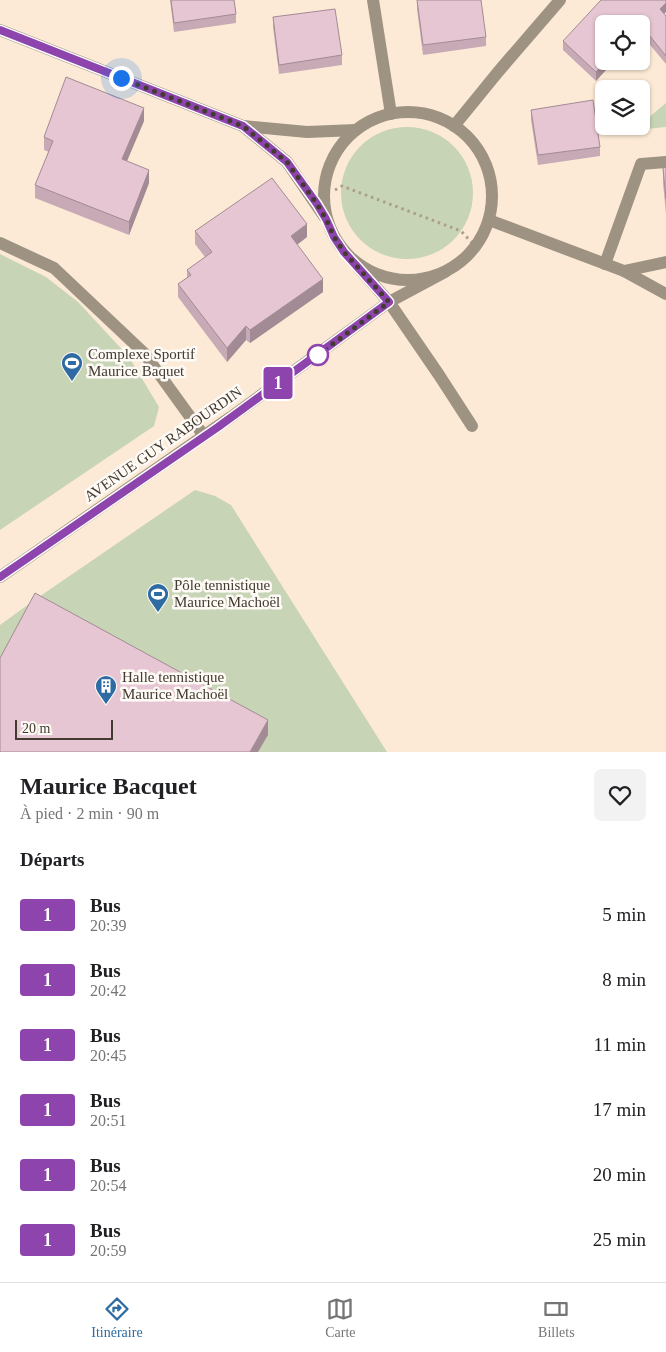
<!DOCTYPE html>
<html lang="fr">
<head>
<meta charset="utf-8">
<style>
	body { margin:0; font-family:"Times New Roman",serif; background:#f2f2f2; color:#202124; height:100vh; display:flex; flex-direction:column; font-size:19px; white-space:nowrap }
	* { box-sizing:border-box; margin:0 }
	p { font-size:16px; color:#757577 }
	.icon { flex:none; width:28px; height:28px; fill:none; stroke:currentColor; stroke-width:2; stroke-linecap:round; stroke-linejoin:round }
	.map { position:relative; height:752px; overflow:hidden }
	.details { display:flex; flex-direction:column; background:#fff; flex:1 }
	.details>* { flex:none }
	.badge { padding:0 10px; border-radius:4px; font-size:18px; line-height:32px }
	.fabs { position:absolute; left:595px; top:15px; display:grid; gap:10px }
	.fabs a { display:grid; place-items:center; width:55px; height:55px; border-radius:8px; background:#fff; box-shadow:0 1px 4px #0004; font-size:25px }
	.scale { position:absolute; left:15px; bottom:12px; width:98px; box-sizing:border-box; padding-left:5px; border:2px solid #433a30; border-top:0; font-size:14px; line-height:18px; white-space:nowrap; color:#433a30; -webkit-text-stroke:4px #fefaf5; paint-order:stroke }
	.you { position:absolute; width:25px; height:25px; margin:-12px; border:4px solid #fff; border-radius:50%; background:#1a73e8; box-shadow:0 0 0 8px #1a73e833 }
	.map>.badge { position:absolute; translate:-50% -50%; box-shadow:0 0 0 2px #fff }
	h2 { padding:0 20px; font-size:19px; line-height:45px }
	.round { display:grid; place-items:center; flex:none; width:52px; height:52px; border-radius:8px; background:#f2f2f2 }
	.overview { display:flex; align-items:center; justify-content:space-between; height:85px; padding:0 20px }
	h1 { font-size:24px; font-weight:600; line-height:38px }
	ul { padding:0; list-style:none }
	li { display:flex; align-items:center; gap:15px; height:65px; padding:0 20px }
	li div { flex:1 }
	li b { display:block; font-size:19px }
	li em { font-style:normal }
	li .badge { min-width:55px; font-weight:700; text-align:center }
	.dock { display:flex; justify-content:space-around; align-items:center; height:70px; border-top:1px solid #e0e0e0; background:#fff; font-size:14px; color:#757577 }
	.dock a { display:grid; justify-items:center; gap:2px }
	.dock .on { color:#2d6ba2 }
	.map>svg:first-child { display:block }
	.green { fill:#c8d4b6 }
	.lines { fill:none; stroke-linecap:round; stroke-linejoin:round }
	.path { stroke:#ac9e8e; stroke-width:3; stroke-dasharray:2.5 4; stroke-linecap:butt }
	.minor { stroke:#9e9382; stroke-width:12 }
	.wall { fill:#c7aab5 }
	.shaded-wall { fill:#a28b94 }
	.building { fill:#e7c6d3; stroke:#a28b94 }
	.line-casing { stroke:#fff; stroke-width:11 }
	.line { stroke:#8e44ad; stroke-width:8 }
	.walk { stroke:#433a30; stroke-width:5; stroke-dasharray:0 9 }
	.stop-dot { fill:#fff; stroke:#8e44ad; stroke-width:2.5 }
	.labels { text-anchor:middle; dominant-baseline:central; stroke-width:5; stroke-linejoin:round; paint-order:stroke }
	.poi-label { font-size:15px; fill:#433a30; stroke:#fefaf5; text-anchor:start }
	.street-label { font-size:15px; fill:#433a30; stroke:#fefaf5 }
</style>
</head>
<body>
<div class="map">
<svg width="666" height="752" viewBox="0 0 666 752">
	<rect width="100%" height="100%" fill="#fcead6"/>
	<g class="green">
		<path d="M 666,103 L 666,127 L 637,130 L 636,129 L 639,126 L 641,126 L 641,124 Z"/>
		<circle cx="407" cy="193" r="66"/>
		<path d="M 0,254 L 46,277 L 78,302 L 129,357 L 159,407 L 154,426 L 0,530 Z"/>
		<path d="M 195,490 L 215,496 L 231,505 L 387,752 L 0,752 L 0,625 L 33,601 Z"/>
	</g>
	<g class="lines">
		<path class="path" d="M 335,190 L 342,186 L 461,231 L 476,247"/>
		<g class="minor">
			<path d="M 373,0 L 391,114"/>
			<path d="M 0,30 L 243,126 L 307,132 L 356,130"/>
			<circle cx="408" cy="196" r="84"/>
			<path d="M 243,126 L 287,162 L 324,216"/>
			<path d="M 454,126 L 498,72 L 560,0"/>
			<path d="M 489,220 L 624,271 L 666,294"/>
			<path d="M 0,243 L 54,268 L 144,353 L 204,436"/>
			<path d="M 605,264 L 641,164 L 666,162"/>
			<path d="M 358,267 L 389,302 L 439,375 L 472,426"/>
			<path d="M 624,271 L 666,262"/>
			<path d="M 0,577 L 231,417 L 389,302 L 445,272"/>
		</g>
	</g>
	<g class="wall">
		<path d="M 170,0 L 234,0 L 236,14 L 236,23 L 174,32 Z"/>
		<path d="M 417,0 L 486,37 L 486,46 L 423,55 L 417,9 Z"/>
		<path d="M 666,0 L 666,12 L 664,14 L 666,16 L 666,64 L 641,34 L 641,24 L 604,61 L 614,61 L 596,81 L 563,50 L 563,41 Z"/>
		<path d="M 273,17 L 342,55 L 342,65 L 279,74 L 273,27 Z"/>
		<path d="M 531,110 L 600,147 L 600,156 L 538,165 L 531,120 Z"/>
		<path d="M 144,121 L 126,161 L 149,183 L 129,235 L 35,198 L 35,185 L 49,152 L 44,150 L 44,137 Z"/>
		<path d="M 666,167 L 666,214 L 663,183 L 663,168 Z"/>
		<path d="M 195,231 L 307,237 L 297,245 L 323,292 L 250,343 L 246,340 L 227,362 L 178,297 L 178,284 L 187,278 L 187,270 L 205,257 L 195,244 Z"/>
	</g>
	<g class="shaded-wall">
		<path d="M 666,3 L 666,12 L 660,17 L 660,9 Z"/>
		<path d="M 606,61 L 614,61 L 596,81 L 596,72 Z"/>
		<path d="M 144,108 L 144,121 L 122,173 L 122,159 Z"/>
		<path d="M 149,170 L 149,183 L 129,235 L 129,222 Z"/>
		<path d="M 307,224 L 307,237 L 291,249 L 291,236 Z"/>
		<path d="M 323,279 L 323,292 L 250,343 L 250,330 Z"/>
		<path d="M 246,326 L 246,340 L 227,362 L 227,348 Z"/>
		<path d="M 268,720 L 268,735 L 258,752 L 250,752 Z"/>
	</g>
	<g class="building">
		<path d="M 171,0 L 234,0 L 236,14 L 174,23 Z"/>
		<path d="M 417,0 L 481,0 L 486,37 L 423,45 Z"/>
		<path d="M 601,0 L 666,0 L 666,3 L 660,9 L 666,16 L 666,56 L 641,25 L 641,24 L 604,24 L 604,61 L 606,61 L 596,72 L 563,41 Z"/>
		<path d="M 335,9 L 342,55 L 279,65 L 273,17 Z"/>
		<path d="M 66,77 L 144,108 L 122,159 L 149,170 L 129,222 L 35,185 L 53,141 L 44,137 Z"/>
		<path d="M 593,100 L 600,147 L 538,155 L 531,110 Z"/>
		<path d="M 666,167 L 666,199 L 663,168 Z"/>
		<path d="M 272,178 L 307,224 L 291,236 L 323,279 L 250,330 L 246,326 L 227,348 L 178,284 L 191,275 L 187,270 L 212,252 L 195,231 Z"/>
		<path d="M 35,593 L 268,720 L 250,752 L 0,752 L 0,658 Z"/>
	</g>
	<g class="lines">
		<g class="line-casing">
			<path id="line" d="M 0,30 L 243,126 L 287,162 L 317,204 L 326,219 L 334,237 L 344,252 L 389,302 L 218,427 L 0,577"/>
		</g>
		<use href="#line" class="line"/>
		<path class="walk" d="M 121,78 L 243,126 L 287,162 L 317,204 L 326,219 L 334,237 L 344,252 L 389,302 L 318,355"/>
	</g>
	<defs>
		<g id="stadium-pin" transform="scale(1.125)"><path d="M0 17L-7.5 6A9.5 9.5 0 1 1 7.5 6Z" fill="#2d6ba2" stroke="#fefaf5"/><path d="M0-5a6.5 5 0 1 0 0 10a6.5 5 0 1 0 0-10ZM-3.5-1.8h7v3.6h-7Z" fill="#fff"/></g>
		<g id="building-pin" transform="scale(1.125)"><path d="M0 17L-7.5 6A9.5 9.5 0 1 1 7.5 6Z" fill="#2d6ba2" stroke="#fefaf5"/><path d="M-4-6H4V6H1V3H-1V6H-4ZM-2.5-4.3h1.7v1.8h-1.7ZM.8-4.3h1.7v1.8H.8ZM-2.5-1h1.7V.8h-1.7ZM.8-1h1.7V.8H.8Z" fill="#fff"/></g>
	</defs>
	<g fill-rule="evenodd">
		<use href="#stadium-pin" x="72" y="363"/>
		<use href="#stadium-pin" x="158" y="594"/>
		<use href="#building-pin" x="106" y="686"/>
	</g>
	<circle class="stop-dot" cx="318" cy="355" r="10"/>
	<g class="labels">
		<g class="poi-label">
			<text x="88" y="354">Complexe Sportif<tspan x="88" dy="17">Maurice Baquet</tspan></text>
			<text x="174" y="585">Pôle tennistique<tspan x="174" dy="17">Maurice Machoël</tspan></text>
			<text x="122" y="677">Halle tennistique<tspan x="122" dy="17">Maurice Machoël</tspan></text>
		</g>
		<g class="street-label">
			<text transform="translate(163 444) rotate(-35)">AVENUE GUY RABOURDIN</text>
		</g>
	</g>
</svg>
<div class="fabs">
<a><svg class="icon" aria-label="locate" viewBox="0 0 24 24"><circle cx="12" cy="12" r="6"/><path d="M12 2v4M12 18v4M2 12h4M18 12h4"/></svg></a>
<a><svg class="icon" aria-label="layers" viewBox="0 0 24 24"><path d="M12 4l9 5-9 5-9-5zM3 14l9 5 9-5"/></svg></a>
</div>
<div class="scale">20 m</div>
<div class="you" style="left:121px;top:78px"></div>
<b class="badge" style="left:278px;top:383px;background:#8e44ad;color:#fff">1</b>
</div>
<section class="details">
<div class="overview"><div><h1>Maurice Bacquet</h1><p>À pied · 2 min · 90 m</p></div><a class="round"><svg class="icon" aria-label="heart" viewBox="0 0 24 24"><path d="M12 20l-8-8c-3-5 5-10 8-4 3-6 11-1 8 4z"/></svg></a></div>
<h2>Départs</h2>
<ul>
<li><span class="badge" style="background:#8e44ad;color:#fff">1</span><div><b>Bus</b><p>20:39</p></div><em>5 min</em></li>
<li><span class="badge" style="background:#8e44ad;color:#fff">1</span><div><b>Bus</b><p>20:42</p></div><em>8 min</em></li>
<li><span class="badge" style="background:#8e44ad;color:#fff">1</span><div><b>Bus</b><p>20:45</p></div><em>11 min</em></li>
<li><span class="badge" style="background:#8e44ad;color:#fff">1</span><div><b>Bus</b><p>20:51</p></div><em>17 min</em></li>
<li><span class="badge" style="background:#8e44ad;color:#fff">1</span><div><b>Bus</b><p>20:54</p></div><em>20 min</em></li>
<li><span class="badge" style="background:#8e44ad;color:#fff">1</span><div><b>Bus</b><p>20:59</p></div><em>25 min</em></li>
</ul>
</section>
<nav class="dock">
<a class="on"><svg class="icon" aria-label="directions" viewBox="0 0 24 24"><path d="M12 3l9 9-9 9-9-9zM9 14v-3h6M13 9l2 2-2 2"/></svg>Itinéraire</a>
<a><svg class="icon" aria-label="map" viewBox="0 0 24 24"><path d="M3 6l6-2 6 2 6-2v14l-6 2-6-2-6 2zM9 4v14M15 6v14"/></svg>Carte</a>
<a><svg class="icon" aria-label="tickets" viewBox="0 0 24 24"><path d="M3 7h18v10H3zM15 7v10"/></svg>Billets</a>
</nav>
</body>
</html>
